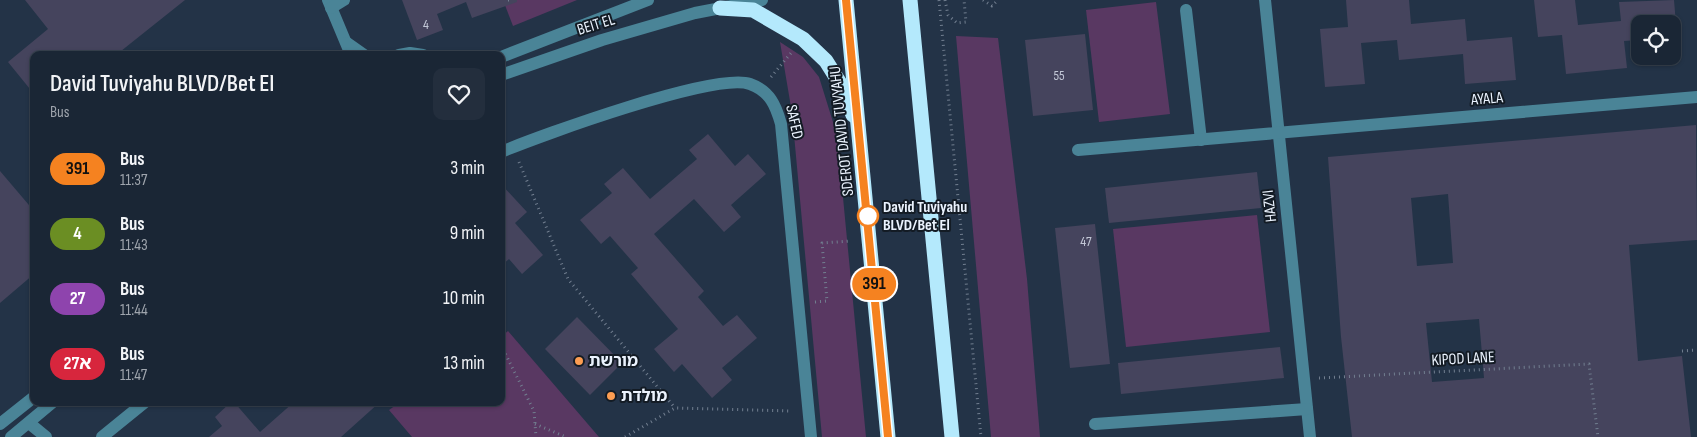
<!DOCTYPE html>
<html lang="en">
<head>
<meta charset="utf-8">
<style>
	body { margin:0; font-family:"Sofia Sans Condensed","Noto Sans Hebrew",sans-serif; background:#232e3d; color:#f1f3f6; height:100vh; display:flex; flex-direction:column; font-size:19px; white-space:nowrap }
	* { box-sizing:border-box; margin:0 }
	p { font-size:16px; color:#9fa5ad }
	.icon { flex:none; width:28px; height:28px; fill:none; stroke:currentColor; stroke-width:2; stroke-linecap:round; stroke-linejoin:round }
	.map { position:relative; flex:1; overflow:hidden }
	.panel { position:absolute; left:30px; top:51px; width:475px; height:355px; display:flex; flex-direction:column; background:#1a2635; border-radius:10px; box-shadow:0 1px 4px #0004,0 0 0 1px #384350 }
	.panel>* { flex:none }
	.badge { padding:0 10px; border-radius:16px; font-size:18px; line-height:32px }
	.tools { position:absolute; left:1631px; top:15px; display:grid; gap:10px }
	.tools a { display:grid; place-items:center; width:50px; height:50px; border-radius:10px; background:#1a2635; box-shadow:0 1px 4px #0004,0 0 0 1px #384350; font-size:25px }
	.map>.badge { position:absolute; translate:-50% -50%; box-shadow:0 0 0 2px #fff }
	.round { display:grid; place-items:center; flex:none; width:52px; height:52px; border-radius:10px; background:#232e3d }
	.overview { display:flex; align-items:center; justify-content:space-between; height:85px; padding:0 20px }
	h1 { font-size:24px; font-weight:600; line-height:38px }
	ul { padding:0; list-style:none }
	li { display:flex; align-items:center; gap:15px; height:65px; padding:0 20px }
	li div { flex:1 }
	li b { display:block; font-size:19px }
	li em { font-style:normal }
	li .badge { min-width:55px; font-weight:700; text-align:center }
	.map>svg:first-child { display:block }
	.green { fill:#593862 }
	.building { fill:#45445d; fill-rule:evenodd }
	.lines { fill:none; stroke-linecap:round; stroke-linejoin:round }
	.path { stroke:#727f90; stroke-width:3; stroke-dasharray:1 4; stroke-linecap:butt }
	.minor { stroke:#4a8497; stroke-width:12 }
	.highway { stroke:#b4e9fc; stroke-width:15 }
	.line-casing { stroke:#fff; stroke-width:11 }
	.line { stroke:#f58220; stroke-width:8 }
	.stop-dot { fill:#fff; stroke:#f58220; stroke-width:2.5 }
	.poi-dot { fill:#fc9d52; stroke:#131b24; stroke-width:2 }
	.labels { text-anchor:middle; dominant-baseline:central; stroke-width:4; stroke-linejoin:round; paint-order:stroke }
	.number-label { font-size:14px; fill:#c2c7d6 }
	.street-label { font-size:16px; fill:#ebf3fe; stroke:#131b24 }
	.stop-label { font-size:16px; font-weight:bold; fill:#ebf3fe; stroke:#131b24; text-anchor:start }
	.poi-label { font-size:16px; font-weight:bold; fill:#ebf3fe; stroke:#131b24; text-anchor:start }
</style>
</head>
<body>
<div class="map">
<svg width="1697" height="437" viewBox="0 0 1697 437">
	<rect width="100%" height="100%" fill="#233347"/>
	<g class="green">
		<path d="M 503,0 L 577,0 L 513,26 Z"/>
		<path d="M 1156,2 L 1170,114 L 1099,122 L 1086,10 Z"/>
		<path d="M 956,36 L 998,38 L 1027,279 L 1040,437 L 991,437 Z"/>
		<path d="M 780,42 L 803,57 L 819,77 L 837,135 L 866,437 L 822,437 L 792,113 Z"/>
		<path d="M 1257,215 L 1270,332 L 1126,347 L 1113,229 Z"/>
		<path d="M 508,331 L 599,437 L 412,437 L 389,410 L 399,403 L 501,402 L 501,337 Z"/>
	</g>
	<g class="building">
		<path d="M 25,0 L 185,0 L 116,55 L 34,55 L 34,94 L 8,62 L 48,29 Z"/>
		<path d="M 402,0 L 517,0 L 517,2 L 472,18 L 466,2 L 437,14 L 443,30 L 417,40 Z"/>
		<path d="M 1346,0 L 1409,0 L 1411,24 L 1465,19 L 1467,41 L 1512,37 L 1516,80 L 1465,84 L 1463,54 L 1399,60 L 1397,40 L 1361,43 L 1365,84 L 1325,87 L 1320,29 L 1348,27 Z"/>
		<path d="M 1534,0 L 1575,0 L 1578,25 L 1621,21 L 1619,2 L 1674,0 L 1676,24 L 1640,24 L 1640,40 L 1624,41 L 1627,68 L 1566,74 L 1562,35 L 1538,37 Z"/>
		<path d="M 1085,34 L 1093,110 L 1033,116 L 1025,40 Z"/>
		<path d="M 1696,125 L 1697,240 L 1629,245 L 1638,361 L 1682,356 L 1691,437 L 1352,437 L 1341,337 L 1328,157 ZM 1448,194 L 1453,263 L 1417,266 L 1411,198 ZM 1479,319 L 1484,378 L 1432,382 L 1426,323 Z"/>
		<path d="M 708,134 L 735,166 L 748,154 L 766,174 L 731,205 L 741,217 L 724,232 L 694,199 L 654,234 L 704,291 L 698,297 L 723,326 L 737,315 L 757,338 L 722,368 L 732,380 L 712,398 L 682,364 L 674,372 L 654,349 L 678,329 L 631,274 L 638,268 L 610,236 L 601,244 L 580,220 L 612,193 L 604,184 L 623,168 L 650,199 L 697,159 L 689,150 Z"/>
		<path d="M 0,171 L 34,211 L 34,274 L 0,303 Z"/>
		<path d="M 1257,172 L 1261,208 L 1109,223 L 1105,188 Z"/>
		<path d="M 501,184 L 527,212 L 515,223 L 543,255 L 522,274 L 509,259 L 501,266 Z"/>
		<path d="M 1095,224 L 1110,364 L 1070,368 L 1055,228 Z"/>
		<path d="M 577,317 L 622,363 L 590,395 L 545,349 Z"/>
		<path d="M 1280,347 L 1284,378 L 1121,394 L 1118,363 Z"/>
		<path d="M 231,402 L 234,402 L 260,432 L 294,402 L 380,402 L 341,437 L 209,437 L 222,426 L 215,417 Z"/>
	</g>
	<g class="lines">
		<g class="path">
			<path d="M 508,0 L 513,0"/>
			<path d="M 939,0 L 981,437"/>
			<path d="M 945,0 L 948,15 L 957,23 L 966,22 L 964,0"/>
			<path d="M 983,0 L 992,6 L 998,0"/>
			<path d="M 771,77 L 791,53"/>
			<path d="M 519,162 L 568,279 L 675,408"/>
			<path d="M 815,302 L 827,301 L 822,243 L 851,241"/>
			<path d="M 501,345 L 534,411 L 536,437"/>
			<path d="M 1682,351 L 1697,350"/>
			<path d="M 1319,378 L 1589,364 L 1598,437"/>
			<path d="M 535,424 L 566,437"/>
			<path d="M 625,437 L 675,408 L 792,411"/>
		</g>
		<g class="minor">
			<path d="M 328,0 L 351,55"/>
			<path d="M 1265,0 L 1310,437"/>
			<path d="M 331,8 L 344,0"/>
			<path d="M 1186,10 L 1201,140"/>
			<path d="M 347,43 L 364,55"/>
			<path d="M 399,55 L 410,53 L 423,55"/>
			<path d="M 501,57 L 648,0"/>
			<path d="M 501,75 L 602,40 L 695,13 L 762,0"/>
			<path d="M 1078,150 L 1697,97"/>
			<path d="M 501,152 C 542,135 715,72 750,84 C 770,91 776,106 781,124 L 811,437"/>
			<path d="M 29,423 L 46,437"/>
			<path d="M 0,424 L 34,397"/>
			<path d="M 1095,424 L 1307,409"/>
			<path d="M 11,437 L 53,402"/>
			<path d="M 102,437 L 145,402"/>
		</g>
		<g class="highway">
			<path d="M 846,0 L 888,437"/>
			<path d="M 910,0 L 952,437"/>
			<path d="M 720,8 L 753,10 L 803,39 L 826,61 L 841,85 L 853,115"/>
		</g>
	</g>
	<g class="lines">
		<g class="line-casing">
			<path id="line" d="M 846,0 L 888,437"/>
		</g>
		<use href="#line" class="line"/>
	</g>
	<circle class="stop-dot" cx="868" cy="216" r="10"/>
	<g class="poi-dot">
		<circle cx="579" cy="361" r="5"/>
		<circle cx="611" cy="396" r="5"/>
	</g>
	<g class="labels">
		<g class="number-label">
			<text x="426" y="24">4</text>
			<text x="1059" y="75">55</text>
			<text x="1086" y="241">47</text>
		</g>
		<g class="street-label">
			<text transform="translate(596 25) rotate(-17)">BEIT EL</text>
			<text transform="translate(1487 99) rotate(-5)">AYALA</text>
			<text transform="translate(794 122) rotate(78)">SAFED</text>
			<text transform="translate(842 131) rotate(-96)">SDEROT DAVID TUVYAHU</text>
			<text transform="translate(1270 206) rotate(-96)">HAZVI</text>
			<text transform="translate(1463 359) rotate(-3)">KIPOD LANE</text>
		</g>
		<g class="stop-label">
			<text x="883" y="207">David Tuviyahu<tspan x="883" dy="18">BLVD/Bet El</tspan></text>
		</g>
		<g class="poi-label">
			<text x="589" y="361">מורשת</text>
			<text x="621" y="396">מולדת</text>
		</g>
	</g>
</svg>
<div class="tools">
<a><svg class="icon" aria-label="locate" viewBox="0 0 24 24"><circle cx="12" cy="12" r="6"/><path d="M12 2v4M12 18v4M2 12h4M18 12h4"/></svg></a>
</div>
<b class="badge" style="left:874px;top:284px;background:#f58220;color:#111">391</b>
<section class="panel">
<div class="overview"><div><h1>David Tuviyahu BLVD/Bet El</h1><p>Bus</p></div><a class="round"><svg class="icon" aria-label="heart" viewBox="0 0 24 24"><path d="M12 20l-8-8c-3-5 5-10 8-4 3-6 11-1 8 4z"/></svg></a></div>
<ul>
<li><span class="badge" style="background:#f58220;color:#111">391</span><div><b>Bus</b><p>11:37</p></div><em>3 min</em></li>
<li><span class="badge" style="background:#6b8e23;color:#fff">4</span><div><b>Bus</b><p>11:43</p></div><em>9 min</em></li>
<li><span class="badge" style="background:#8e44ad;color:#fff">27</span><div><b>Bus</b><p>11:44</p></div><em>10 min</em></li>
<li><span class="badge" style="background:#d7263d;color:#fff">27א</span><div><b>Bus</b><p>11:47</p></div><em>13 min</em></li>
</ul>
</section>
</div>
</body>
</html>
